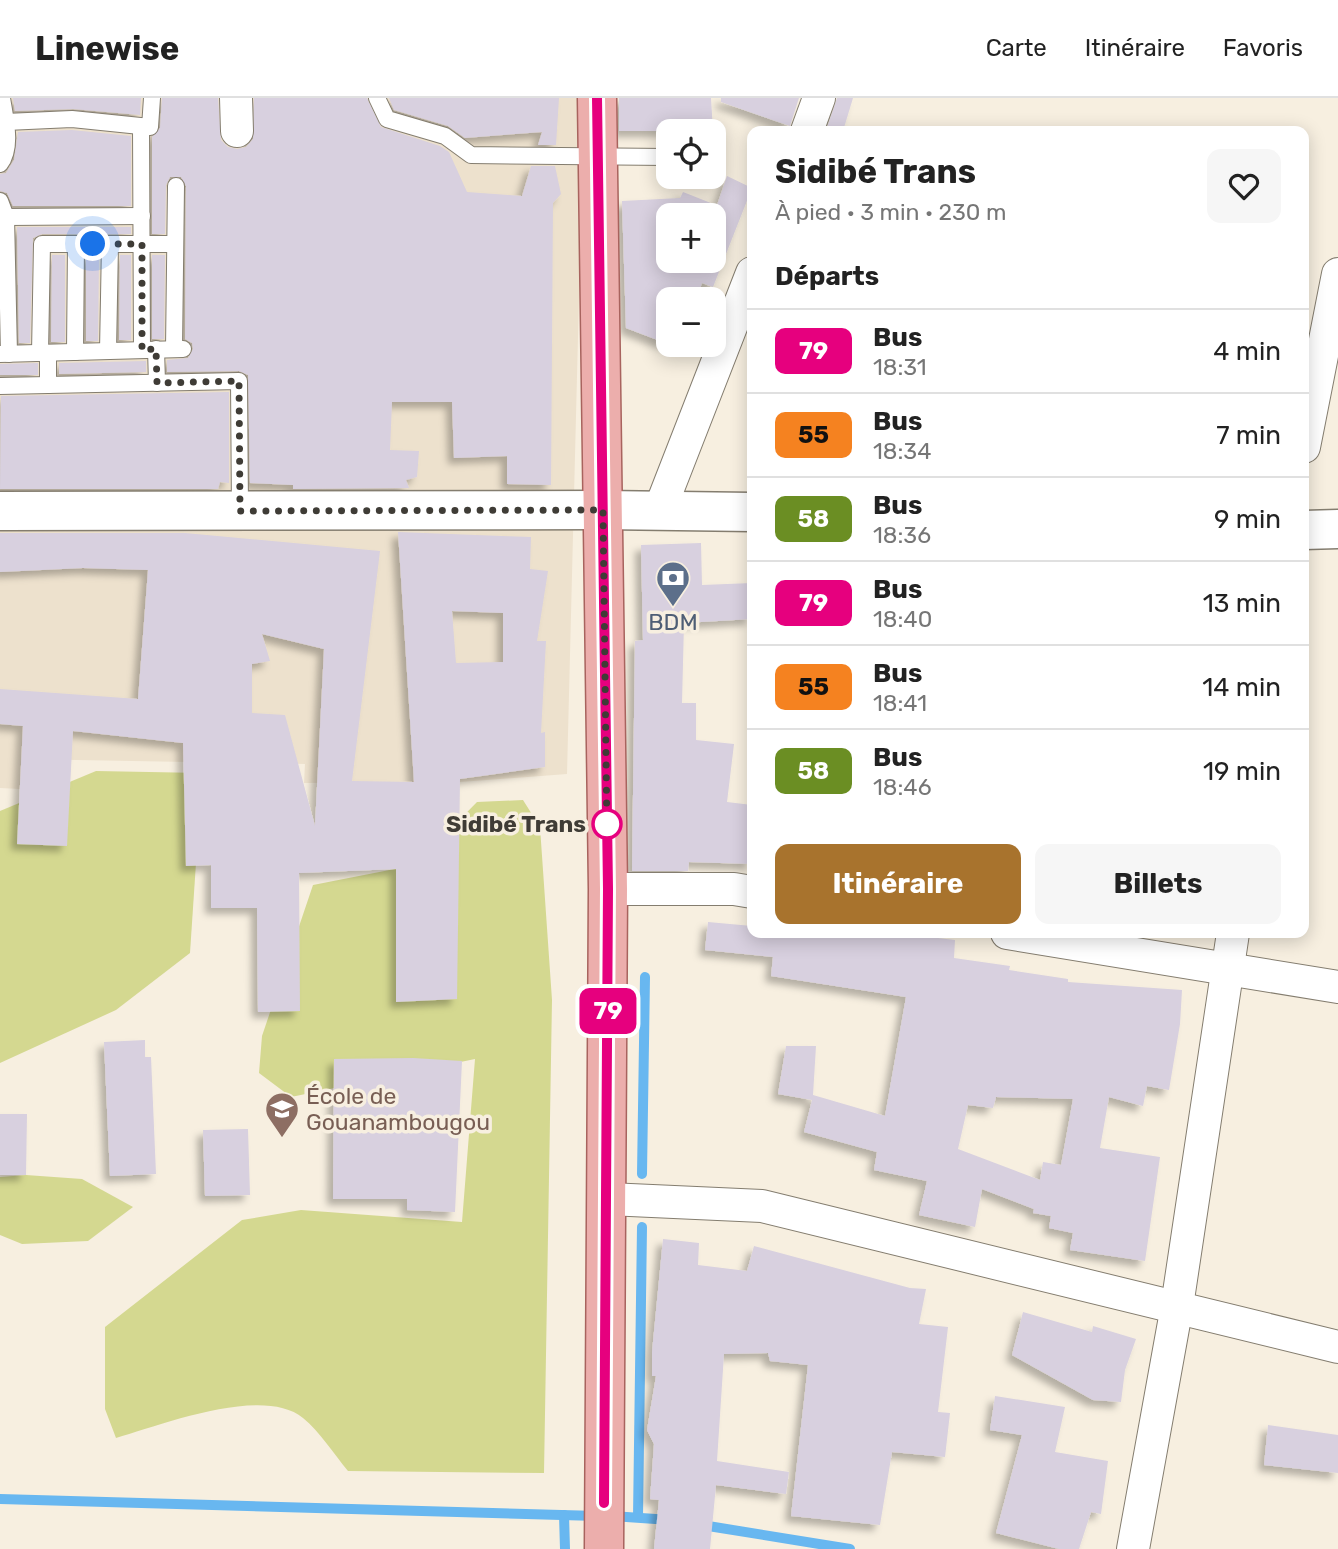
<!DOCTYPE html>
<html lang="fr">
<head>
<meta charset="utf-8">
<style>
	body { margin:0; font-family:Rubik,sans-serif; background:#f6f6f6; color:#222; height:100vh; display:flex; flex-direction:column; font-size:26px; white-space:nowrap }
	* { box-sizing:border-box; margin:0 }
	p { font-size:23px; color:#767676 }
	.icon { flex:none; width:38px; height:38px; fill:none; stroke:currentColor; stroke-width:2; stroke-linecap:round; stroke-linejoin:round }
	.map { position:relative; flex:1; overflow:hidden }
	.side { position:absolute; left:747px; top:28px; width:562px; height:812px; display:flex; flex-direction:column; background:#fff; border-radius:14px; box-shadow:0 4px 18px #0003 }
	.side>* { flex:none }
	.badge { padding:0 14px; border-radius:10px; font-size:24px; line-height:46px }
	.fabs { position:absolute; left:656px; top:21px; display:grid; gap:14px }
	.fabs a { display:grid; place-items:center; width:70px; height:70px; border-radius:14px; background:#fff; box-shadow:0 4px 18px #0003; font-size:35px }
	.you { position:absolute; width:35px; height:35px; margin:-18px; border:5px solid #fff; border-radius:50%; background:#1a73e8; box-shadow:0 0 0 10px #1a73e833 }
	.map>.badge { position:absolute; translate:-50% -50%; box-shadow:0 0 0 4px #fff }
	h2 { padding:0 28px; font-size:26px; line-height:63px }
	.round { display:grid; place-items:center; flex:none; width:74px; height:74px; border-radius:14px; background:#f6f6f6 }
	.headline { display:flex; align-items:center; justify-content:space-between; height:119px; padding:0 28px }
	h1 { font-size:33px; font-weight:700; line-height:52px }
	.action { display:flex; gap:14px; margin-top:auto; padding:14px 28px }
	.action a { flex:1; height:80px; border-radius:14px; background:#a8732d; color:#fff; font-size:28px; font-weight:700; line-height:80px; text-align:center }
	.action a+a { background:#f6f6f6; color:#222 }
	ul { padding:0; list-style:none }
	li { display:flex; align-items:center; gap:21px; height:84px; padding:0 28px; border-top:2px solid #e0e0e0 }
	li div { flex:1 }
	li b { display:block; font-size:26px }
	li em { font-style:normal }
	li .badge { min-width:77px; font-weight:700; text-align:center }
	header { display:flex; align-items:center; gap:42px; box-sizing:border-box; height:98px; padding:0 35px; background:#fff; border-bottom:2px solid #e0e0e0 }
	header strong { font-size:33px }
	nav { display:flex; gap:38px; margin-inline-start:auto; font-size:24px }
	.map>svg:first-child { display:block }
	.commercial { fill:#ede1cd }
	.green { fill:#d4d890 }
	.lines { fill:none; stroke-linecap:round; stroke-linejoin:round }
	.stream { stroke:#68b7f0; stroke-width:10 }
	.building { fill:#d8d0df; fill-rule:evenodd; filter:url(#shadow) }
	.service-casing { stroke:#847d6f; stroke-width:18 }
	.minor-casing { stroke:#847d6f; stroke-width:34 }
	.tertiary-casing { stroke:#847d6f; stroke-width:41 }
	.secondary-casing { stroke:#847d6f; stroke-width:41 }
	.primary-casing { stroke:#a8635e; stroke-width:41 }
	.service { stroke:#fff; stroke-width:16 }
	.minor { stroke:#fff; stroke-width:32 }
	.tertiary { stroke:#fff; stroke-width:38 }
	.secondary { stroke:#fff; stroke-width:38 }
	.primary { stroke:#ecaeac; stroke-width:38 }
	.line-casing { stroke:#fff; stroke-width:16 }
	.line { stroke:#e6007e; stroke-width:10 }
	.walk { stroke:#3f3c36; stroke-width:7; stroke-dasharray:0 12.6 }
	.stop-dot { fill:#fff; stroke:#e6007e; stroke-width:3.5 }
	.labels { text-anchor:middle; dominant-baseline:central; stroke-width:7; stroke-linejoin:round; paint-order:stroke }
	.service-label { font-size:23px; fill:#4e5e75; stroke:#f7efe0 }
	.stop-label { font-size:23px; font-weight:bold; fill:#3f3c36; stroke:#f7efe0; text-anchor:end }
	.education-label { font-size:23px; fill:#785e54; stroke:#f7efe0; text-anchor:start }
</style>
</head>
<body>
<header>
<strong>Linewise</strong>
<nav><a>Carte</a><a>Itinéraire</a><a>Favoris</a></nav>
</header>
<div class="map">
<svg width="1338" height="1451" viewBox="0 0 1338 1451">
	<defs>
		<filter id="shadow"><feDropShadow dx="-6" dy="6" stdDeviation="3.5" flood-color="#0004"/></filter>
	</defs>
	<rect width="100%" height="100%" fill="#f7efe0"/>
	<path class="commercial" d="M 0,0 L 584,0 L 567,676 L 460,684 L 304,685 L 305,666 L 22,661 L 20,691 L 0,690 Z"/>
	<g class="green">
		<path d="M 96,673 L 202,675 L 190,855 L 116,912 L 0,965 L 0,713 Z"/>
		<path d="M 523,702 L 540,729 L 552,902 L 544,1375 L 348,1373 C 334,1356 320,1334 303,1320 C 263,1287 161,1327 116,1340 L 105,1311 L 105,1229 L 242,1122 L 301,1112 L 462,1124 L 475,961 L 291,999 L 259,975 L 262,938 L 313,787 L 415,767 L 477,704 Z"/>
		<path d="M 26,1077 L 82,1081 L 133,1109 L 88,1143 L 22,1146 L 0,1137 L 0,1079 Z"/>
	</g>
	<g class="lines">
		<g class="stream">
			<path d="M 642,1076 L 645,879"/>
			<path d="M 0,1401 L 597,1418"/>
			<path d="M 564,1417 L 565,1451"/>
			<path d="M 612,1418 L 670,1422"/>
			<path d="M 638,1419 L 642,1129"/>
			<path d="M 702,1427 L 850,1451"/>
		</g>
	</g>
	<g class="building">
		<path d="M 13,0 L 141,0 L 140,17 L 73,11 L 15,13 Z"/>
		<path d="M 162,0 L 218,0 L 221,42 L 228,49 L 237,51 L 246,49 L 253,41 L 254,0 L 367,0 L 381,29 L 440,48 L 449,54 L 467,94 L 522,98 L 531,68 L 555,68 L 561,96 L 553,105 L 551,387 L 507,386 L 507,358 L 454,360 L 452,304 L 392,304 L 390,352 L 419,353 L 417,379 L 406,382 L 409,390 L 293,391 L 293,387 L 250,385 L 248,277 L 239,273 L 167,274 L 167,262 L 188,260 L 193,251 L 192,245 L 185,241 L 186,88 L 181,79 L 170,79 L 166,87 L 165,136 L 152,136 L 152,39 L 160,30 Z"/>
		<path d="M 389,0 L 559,0 L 556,47 L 538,47 L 542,34 L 465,40 L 448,28 L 394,12 Z"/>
		<path d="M 619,0 L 711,0 L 713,33 L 619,33 Z"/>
		<path d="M 721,0 L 799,0 L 790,28 L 721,4 Z"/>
		<path d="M 837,0 L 853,0 L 843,33 L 826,33 Z"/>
		<path d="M 72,32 L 131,38 L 131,108 L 13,108 L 7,95 L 0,93 L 0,76 L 6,75 L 14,62 L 18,34 Z"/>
		<path d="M 727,78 L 752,90 L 713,189 L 702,185 L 696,201 L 668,201 L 668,246 L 626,230 L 622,103 L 680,100 L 683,94 L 716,107 L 716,110 ZM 668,117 L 714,117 L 714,163 L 668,163 Z"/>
		<path d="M 17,129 L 131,129 L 131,136 L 42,136 L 33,140 L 30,245 L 19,245 Z"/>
		<path d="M 52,157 L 65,157 L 65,244 L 51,244 Z"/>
		<path d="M 86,157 L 99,157 L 98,243 L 86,243 Z"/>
		<path d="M 120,157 L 131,157 L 131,242 L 119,242 Z"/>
		<path d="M 152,157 L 165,157 L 164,241 L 152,241 Z"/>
		<path d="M 146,263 L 146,274 L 59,276 L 59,265 Z"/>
		<path d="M 38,265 L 38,277 L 0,277 L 0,266 Z"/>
		<path d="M 229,294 L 229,385 L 220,384 L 218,391 L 0,391 L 1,298 Z"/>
		<path d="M 398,434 L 531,439 L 530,471 L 548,473 L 537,543 L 546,543 L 541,635 L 545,634 L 545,669 L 460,681 L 457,901 L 396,904 L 396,771 L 299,775 L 300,913 L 258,914 L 257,810 L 211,810 L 211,767 L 186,768 L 183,645 L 73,633 L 67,748 L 17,746 L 23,628 L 0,626 L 0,591 L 138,601 L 148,472 L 83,470 L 0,474 L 0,435 L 185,435 L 380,453 L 352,683 L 414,684 ZM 452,513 L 503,515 L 503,564 L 456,565 ZM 262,536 L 324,551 L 315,728 L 285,617 L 252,615 L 252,566 L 270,563 Z"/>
		<path d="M 701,445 L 702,487 L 752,485 L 752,521 L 684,525 L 682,605 L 696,605 L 696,642 L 734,646 L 727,704 L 752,707 L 752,766 L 689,764 L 688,773 L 632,773 L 635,543 L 643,542 L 641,447 Z"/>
		<path d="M 708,824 L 752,828 L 752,835 L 895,835 L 955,842 L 954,860 L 1010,868 L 1009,872 L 1068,881 L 1068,884 L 1182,892 L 1180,926 L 1169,992 L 1147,988 L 1143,1008 L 1109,999 L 1100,1050 L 1160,1059 L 1145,1163 L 1070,1152 L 1073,1135 L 1049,1130 L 1051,1118 L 1033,1115 L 1034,1111 L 982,1091 L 975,1129 L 919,1117 L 927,1083 L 874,1072 L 877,1054 L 804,1034 L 812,1002 L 778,996 L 786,948 L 816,948 L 813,997 L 885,1018 L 906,899 L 771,878 L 773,859 L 705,852 ZM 996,999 L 1073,1001 L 1061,1067 L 1043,1064 L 1040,1082 L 958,1051 L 968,1007 L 993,1010 Z"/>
		<path d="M 145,942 L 145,959 L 151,959 L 156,1076 L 110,1078 L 104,944 Z"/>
		<path d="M 413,960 L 462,963 L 455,1114 L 407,1112 L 407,1101 L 333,1101 L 334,961 Z"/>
		<path d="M 0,1016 L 27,1016 L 26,1077 L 0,1077 Z"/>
		<path d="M 248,1031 L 250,1097 L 205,1098 L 203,1032 Z"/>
		<path d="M 663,1141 L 699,1145 L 698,1167 L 747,1173 L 754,1148 L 910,1190 L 926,1191 L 919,1226 L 948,1229 L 938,1314 L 950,1315 L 945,1359 L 892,1354 L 880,1427 L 791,1418 L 808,1267 L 770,1263 L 768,1255 L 724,1256 L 717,1363 L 789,1374 L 786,1396 L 716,1387 L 710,1451 L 654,1451 L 659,1402 L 650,1401 L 654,1346 L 647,1332 L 656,1278 L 652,1278 L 652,1254 Z"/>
		<path d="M 1023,1214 L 1092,1234 L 1093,1228 L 1136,1241 L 1125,1272 L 1121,1304 L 1093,1302 L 1012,1257 Z"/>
		<path d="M 995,1298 L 1065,1309 L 1055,1354 L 1108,1363 L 1101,1416 L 1091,1414 L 1079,1451 L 1059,1451 L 996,1435 L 1022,1337 L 990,1332 Z"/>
		<path d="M 1268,1327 L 1338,1337 L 1338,1375 L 1264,1367 Z"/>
	</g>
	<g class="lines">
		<g class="service-casing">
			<g id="service">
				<path d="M 377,0 L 387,21 L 445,38 L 471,57 L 668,59"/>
				<path d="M 6,24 L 72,21 L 150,29 L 152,0"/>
				<path d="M 141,29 L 142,252"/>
				<path d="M 0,66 C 13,49 5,20 2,0"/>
				<path d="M 0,103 L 6,119 L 9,256"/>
				<path d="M 6,119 L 142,118"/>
				<path d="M 156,251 L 157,285"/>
				<path d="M 174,251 L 176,88"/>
				<path d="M 108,253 L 110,146"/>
				<path d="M 75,254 L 76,146"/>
				<path d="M 40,255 L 42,146 L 175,146"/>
				<path d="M 0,256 L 183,251"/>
				<path d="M 48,287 L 48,255"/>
				<path d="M 0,288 L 239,283 L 240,412"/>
			</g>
		</g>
		<g class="minor-casing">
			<g id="minor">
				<path d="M 236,0 L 237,33"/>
				<path d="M 807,33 L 819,0"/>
				<path d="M 1304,349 L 1338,176"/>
				<path d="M 660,411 L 752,175"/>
				<path d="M 608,791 L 734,791 L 752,794"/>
				<path d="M 1007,835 L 1338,889"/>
				<path d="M 608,1101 L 762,1108 L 1338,1249"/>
				<path d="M 1133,1451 L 1177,1208 L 1233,835"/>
			</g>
		</g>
		<g class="tertiary-casing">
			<g id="tertiary">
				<path d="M 603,412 L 752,414"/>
				<path d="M 1304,432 L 1338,431"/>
			</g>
		</g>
		<g class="secondary-casing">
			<path id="secondary" d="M 0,413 L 603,412"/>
		</g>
		<g class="primary-casing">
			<path id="primary" d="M 597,0 L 608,791 L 604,1451"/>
		</g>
		<use href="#service" class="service"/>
		<use href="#minor" class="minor"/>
		<use href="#tertiary" class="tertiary"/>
		<use href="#secondary" class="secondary"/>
		<use href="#primary" class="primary"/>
	</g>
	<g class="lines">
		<g class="line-casing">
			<path id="line" d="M 597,0 L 608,791 L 604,1405"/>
		</g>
		<use href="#line" class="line"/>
		<path class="walk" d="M 93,146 L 142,146 L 142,252 L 156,251 L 157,285 L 239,283 L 240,413 L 603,412 L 607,737 L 607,726"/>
	</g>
	<defs>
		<g id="bank-pin" transform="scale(1.75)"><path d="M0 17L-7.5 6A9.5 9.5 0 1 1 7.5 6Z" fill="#5c6f8a" stroke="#f7efe0"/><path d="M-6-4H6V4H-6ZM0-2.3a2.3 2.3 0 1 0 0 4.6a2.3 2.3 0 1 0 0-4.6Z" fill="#fff"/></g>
		<g id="school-pin" transform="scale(1.75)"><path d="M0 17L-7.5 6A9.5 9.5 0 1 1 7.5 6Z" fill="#8d6e63" stroke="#f7efe0"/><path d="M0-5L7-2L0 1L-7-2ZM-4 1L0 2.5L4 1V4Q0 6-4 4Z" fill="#fff"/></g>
	</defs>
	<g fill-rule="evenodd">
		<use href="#bank-pin" x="673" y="480"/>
		<use href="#school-pin" x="282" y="1011"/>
	</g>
	<circle class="stop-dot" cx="607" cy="726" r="14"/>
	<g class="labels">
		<g class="service-label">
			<text x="673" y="524">BDM</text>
		</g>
		<g class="stop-label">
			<text x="586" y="726">Sidibé Trans</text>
		</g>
		<g class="education-label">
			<text x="306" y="998">École de<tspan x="306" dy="26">Gouanambougou</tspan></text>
		</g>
	</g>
</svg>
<div class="fabs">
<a><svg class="icon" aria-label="locate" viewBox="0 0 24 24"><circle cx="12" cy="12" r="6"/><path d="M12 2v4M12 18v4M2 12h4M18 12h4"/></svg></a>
<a>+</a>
<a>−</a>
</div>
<div class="you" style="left:93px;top:146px"></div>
<b class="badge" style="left:608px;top:913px;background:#e6007e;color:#fff">79</b>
<section class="side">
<div class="headline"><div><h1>Sidibé Trans</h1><p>À pied · 3 min · 230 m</p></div><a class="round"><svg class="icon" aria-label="heart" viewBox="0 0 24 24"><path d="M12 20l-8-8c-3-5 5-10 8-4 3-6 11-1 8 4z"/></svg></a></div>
<h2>Départs</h2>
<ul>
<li><span class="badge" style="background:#e6007e;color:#fff">79</span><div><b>Bus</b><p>18:31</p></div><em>4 min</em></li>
<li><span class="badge" style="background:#f58220;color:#111">55</span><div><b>Bus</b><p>18:34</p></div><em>7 min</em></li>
<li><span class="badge" style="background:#6b8e23;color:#fff">58</span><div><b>Bus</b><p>18:36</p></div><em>9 min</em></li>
<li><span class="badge" style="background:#e6007e;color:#fff">79</span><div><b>Bus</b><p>18:40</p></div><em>13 min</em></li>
<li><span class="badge" style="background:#f58220;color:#111">55</span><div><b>Bus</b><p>18:41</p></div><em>14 min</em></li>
<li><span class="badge" style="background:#6b8e23;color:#fff">58</span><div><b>Bus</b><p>18:46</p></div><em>19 min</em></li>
</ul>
<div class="action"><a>Itinéraire</a><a>Billets</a></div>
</section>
</div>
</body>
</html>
